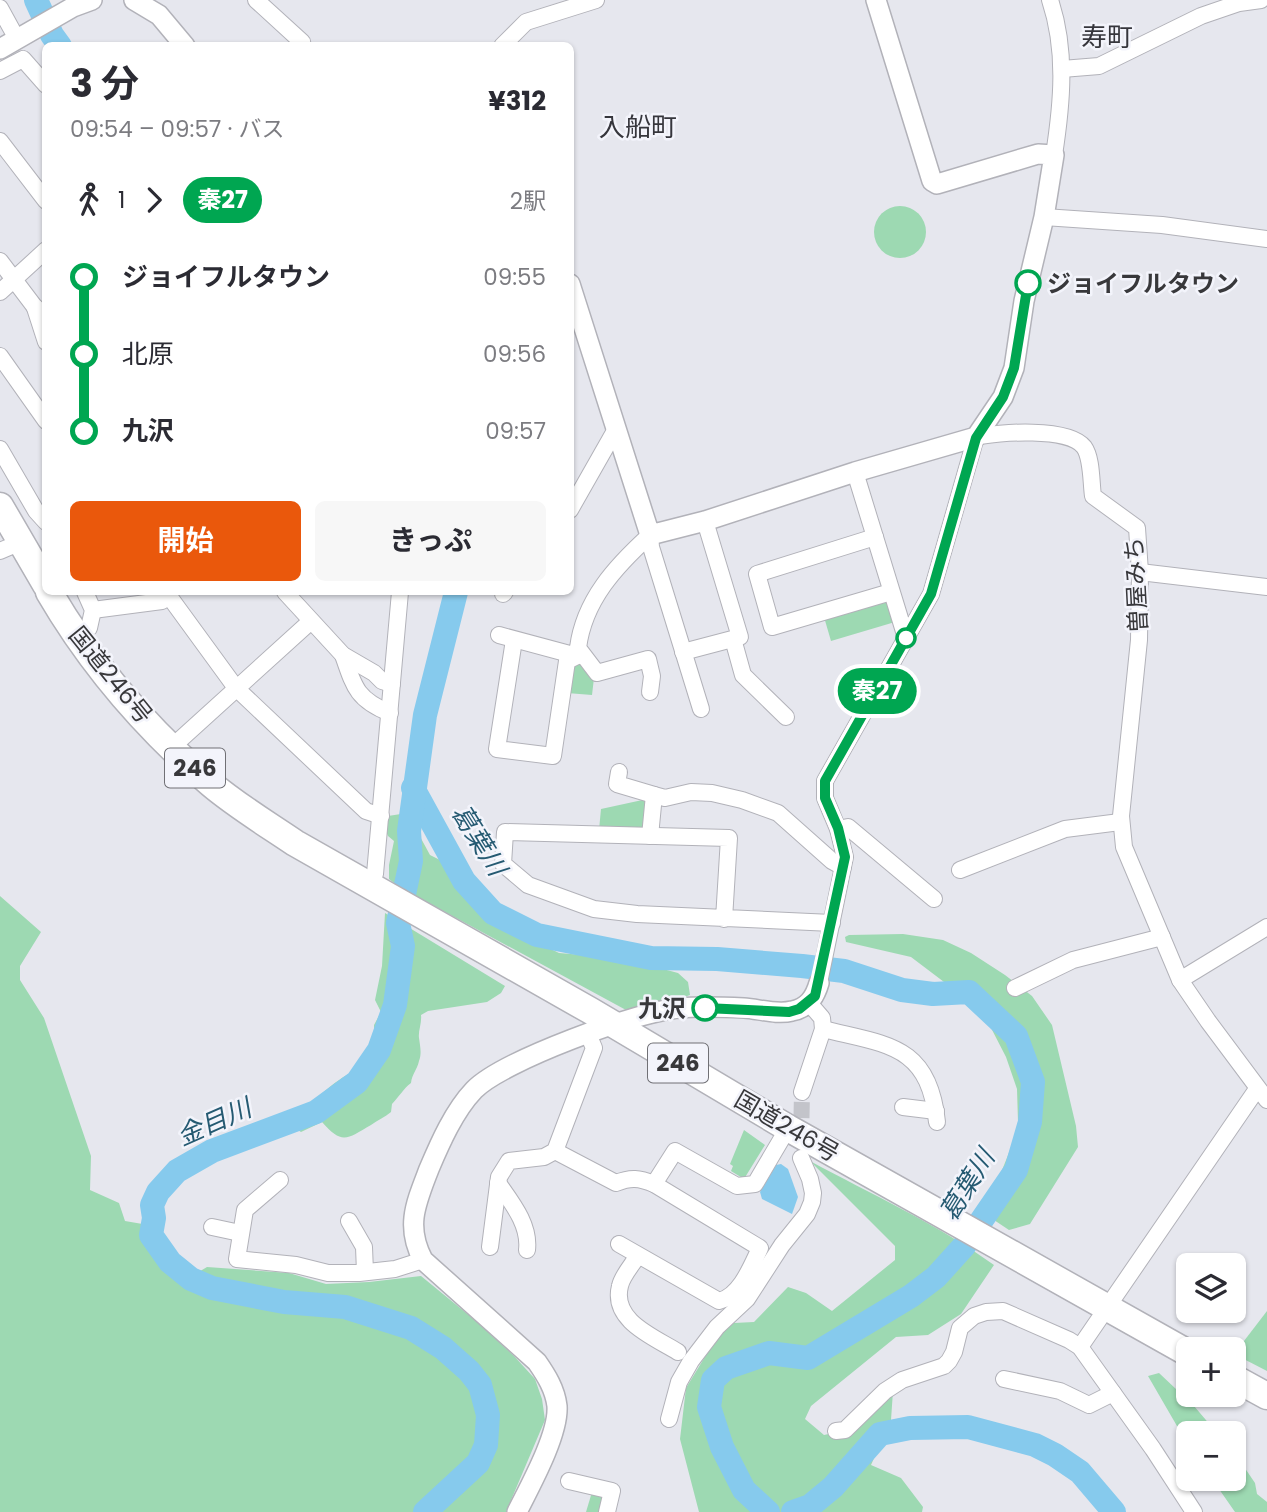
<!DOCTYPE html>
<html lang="ja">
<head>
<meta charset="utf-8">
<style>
	body { margin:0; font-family:Poppins,"Noto Sans JP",sans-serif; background:#f7f7f7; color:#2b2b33; height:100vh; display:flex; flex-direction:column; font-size:26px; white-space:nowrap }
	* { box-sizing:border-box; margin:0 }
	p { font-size:23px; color:#7c7c81 }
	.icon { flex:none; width:38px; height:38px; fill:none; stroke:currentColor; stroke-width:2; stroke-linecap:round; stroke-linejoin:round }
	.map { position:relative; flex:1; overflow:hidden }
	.side { position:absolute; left:42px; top:42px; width:532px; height:553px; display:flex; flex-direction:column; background:#fff; border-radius:10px; box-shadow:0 2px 5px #0004 }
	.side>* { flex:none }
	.badge { padding:0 14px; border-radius:23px; font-size:24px; line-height:46px }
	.fabs { position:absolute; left:1176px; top:1253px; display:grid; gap:14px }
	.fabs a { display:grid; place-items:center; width:70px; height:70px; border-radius:10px; background:#fff; box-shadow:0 2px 5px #0004; font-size:35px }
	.map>.badge { position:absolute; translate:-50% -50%; box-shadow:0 0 0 4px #fff }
	.legs { display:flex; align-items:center; gap:10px; height:77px; padding:0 28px; font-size:23px }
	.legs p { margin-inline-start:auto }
	.head { display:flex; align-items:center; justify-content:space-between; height:119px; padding:0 28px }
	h1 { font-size:38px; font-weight:700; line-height:52px }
	.button { display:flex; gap:14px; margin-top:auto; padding:14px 28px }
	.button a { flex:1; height:80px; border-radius:10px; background:#ea580c; color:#fff; font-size:28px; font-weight:700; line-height:80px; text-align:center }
	.button a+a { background:#f7f7f7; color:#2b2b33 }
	ul { padding:0 28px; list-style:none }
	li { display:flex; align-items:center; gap:24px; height:77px; font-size:26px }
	li i { display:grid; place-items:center; width:10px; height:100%; margin:0 9px; background:currentColor }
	li i::after { content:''; width:18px; height:18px; margin:-9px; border:5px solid; border-radius:50%; background:#fff }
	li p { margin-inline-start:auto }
	li:first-child i { background:linear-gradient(#0000 50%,currentColor 0) }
	li:last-child i { background:linear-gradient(currentColor 50%,#0000 0) }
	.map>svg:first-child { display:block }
	.green { fill:#9dd9b2 }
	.water { fill:#86caed }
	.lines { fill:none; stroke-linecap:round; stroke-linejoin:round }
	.river { stroke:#86caed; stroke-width:24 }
	.minor-tunnel { stroke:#c3c4ca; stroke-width:16; stroke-dasharray:16 8; stroke-linecap:butt }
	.minor-casing { stroke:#b2b2b9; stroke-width:18 }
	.tertiary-casing { stroke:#b2b2b9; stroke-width:22 }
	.trunk-casing { stroke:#b2b2b9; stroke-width:29 }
	.minor { stroke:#fff; stroke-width:16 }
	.tertiary { stroke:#fff; stroke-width:19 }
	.trunk { stroke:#fff; stroke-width:26 }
	.line-1-casing { stroke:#fff; stroke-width:16 }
	.line-1 { stroke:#00a651; stroke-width:10 }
	.stop-1-dot { fill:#fff; stroke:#00a651; stroke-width:3.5 }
	.labels { text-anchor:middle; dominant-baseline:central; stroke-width:5; stroke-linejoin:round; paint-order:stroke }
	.shield { fill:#f3f4fb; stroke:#707075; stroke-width:2 }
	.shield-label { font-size:23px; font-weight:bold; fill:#38383b }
	.stop-label { font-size:24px; font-weight:bold; fill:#38383b; stroke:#f3f4fb; text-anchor:start }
	.street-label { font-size:24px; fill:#38383b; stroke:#f3f4fb }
	.neighbourhood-label { font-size:26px; fill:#36363c; stroke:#f3f4fb }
	.water-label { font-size:26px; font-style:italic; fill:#255a72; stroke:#f3f4fb }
</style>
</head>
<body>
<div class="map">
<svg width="1267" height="1512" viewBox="0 0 1267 1512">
	<rect width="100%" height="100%" fill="#e6e7ee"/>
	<g class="green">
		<circle cx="900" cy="232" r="26"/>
		<path d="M 883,599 L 889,602 L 895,622 L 831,641 L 824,617 Z"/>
		<path d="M 576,662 L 585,663 L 590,678 L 594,678 L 592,695 L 567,693 L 571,665 Z"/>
		<path d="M 647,799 L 647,827 L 642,832 L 599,830 L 601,809 Z"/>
		<path d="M 401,814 L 411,820 L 430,855 L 440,860 L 467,900 L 494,921 L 559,953 L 606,957 L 637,962 L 678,973 L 688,982 L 690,995 L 676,1000 L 626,1010 L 399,887 L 389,879 L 389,865 L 394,841 L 388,836 L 383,824 L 388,816 Z"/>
		<path d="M 0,896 L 41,932 L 20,966 L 20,980 L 44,1018 L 91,1156 L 90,1190 L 119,1203 L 125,1221 L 160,1227 L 168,1246 L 197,1273 L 207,1267 L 289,1273 L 326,1284 L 369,1282 L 421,1276 L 476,1321 L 514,1356 L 535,1379 L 542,1399 L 545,1420 L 506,1512 L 0,1512 Z"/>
		<path d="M 385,913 L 505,986 L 501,993 L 487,1002 L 428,1011 L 421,1015 C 422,1023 418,1031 419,1038 C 420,1046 422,1053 419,1061 C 417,1070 412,1074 411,1083 C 403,1089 399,1097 392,1104 L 391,1112 C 385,1117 378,1120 371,1125 C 347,1139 342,1145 322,1122 L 301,1132 L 288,1124 C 307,1109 335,1077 355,1072 L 374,1036 L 374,1025 L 381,1012 L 375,1000 L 382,966 Z"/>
		<path d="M 903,934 L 943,940 L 971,953 L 1005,975 L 1032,996 L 1052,1025 L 1076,1126 L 1078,1147 L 1030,1224 L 1009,1230 L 988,1216 L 989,1203 L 1014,1140 L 1018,1122 L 1017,1089 L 1006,1057 L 989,1024 L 948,985 L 911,957 L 846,942 L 845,937 L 849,935 Z"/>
		<path d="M 744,1130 L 765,1145 L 744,1179 L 731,1171 L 733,1166 L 730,1164 Z"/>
		<path d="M 810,1161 C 871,1194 937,1224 994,1265 L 961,1314 L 928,1335 L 896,1337 L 811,1406 L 805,1419 L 824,1435 L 852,1429 L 893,1391 L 891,1420 L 871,1465 L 901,1478 L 923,1507 L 922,1512 L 699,1512 L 680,1439 L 686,1388 L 717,1337 L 734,1323 L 754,1322 L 788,1287 L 806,1293 L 832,1311 L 895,1260 L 895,1246 Z"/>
		<path d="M 1267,1311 L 1267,1371 L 1234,1354 Z"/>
		<path d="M 1159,1373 L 1194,1406 L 1217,1433 L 1188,1433 L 1188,1445 L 1148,1376 Z"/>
		<path d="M 1234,1452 L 1255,1483 L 1257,1494 L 1267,1502 L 1267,1512 L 1235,1512 L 1212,1479 L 1234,1479 Z"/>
		<path d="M 592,1492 L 602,1494 L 605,1499 L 602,1512 L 586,1512 Z"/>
	</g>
	<path class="water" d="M 781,1164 L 788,1169 L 798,1197 L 792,1214 L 762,1199 L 760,1192 L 776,1165 Z"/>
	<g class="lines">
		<g class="river">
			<path d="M 36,0 L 52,35 L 60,46"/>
			<path d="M 413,788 L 464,881 L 493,913 L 537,935 L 651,958 L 717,959 L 802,966 L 844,971 L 902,990 L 933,994 L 969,992 L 1016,1036 L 1033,1082 L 1030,1122 L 1016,1170 L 964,1246 L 936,1277 L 911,1296 L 808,1358 L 769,1353 L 726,1368 L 713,1380 L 709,1407 L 722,1447 L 744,1490 L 768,1512"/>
			<path d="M 425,1512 L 478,1463 L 486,1445 L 488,1415 L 480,1385 L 469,1371 L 443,1348 L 411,1328 L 345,1307 L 284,1302 L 212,1288 L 191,1279 L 170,1262 L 151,1235 L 154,1218 L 152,1205 L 158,1192 L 177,1171 L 212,1151 L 316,1112 L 357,1082 L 379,1050 L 395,1005 L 403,946 L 398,923 L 411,861 L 409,831 L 425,715 L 456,592"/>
			<path d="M 793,1512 L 810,1506 L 833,1487 L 880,1434 L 910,1428 L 968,1427 L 1035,1445 L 1055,1455 L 1080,1472 L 1114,1512"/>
		</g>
		<path class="minor-tunnel" d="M 801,1142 L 802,1092"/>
		<g class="minor-casing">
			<g id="minor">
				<path d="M 256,0 L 302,42 L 300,46"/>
				<path d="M 1050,0 C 1067,51 1062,103 1054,155"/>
				<path d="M 0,8 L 17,39"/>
				<path d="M 502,46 L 526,22 L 596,0"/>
				<path d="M 1062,69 L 1099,66 L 1201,16 L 1239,3 L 1261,0"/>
				<path d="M 0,71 L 23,59 L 46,85"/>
				<path d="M 0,141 L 46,201"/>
				<path d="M 1044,217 L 1162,225 L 1267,239"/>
				<path d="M 0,261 L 34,306 L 46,317"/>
				<path d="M 0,292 L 46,250"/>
				<path d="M 35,308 L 46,342"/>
				<path d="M 0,356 L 46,421"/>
				<path d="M 0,449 L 36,511 L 46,522"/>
				<path d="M 855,472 L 906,638"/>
				<path d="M 570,510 L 616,429"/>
				<path d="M 650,535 L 651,547 L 701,709"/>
				<path d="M 875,537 L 757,574 L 772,627 L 891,592"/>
				<path d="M 0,551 L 21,542"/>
				<path d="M 1140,572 L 1267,587"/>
				<path d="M 85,592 L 93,610 L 89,628"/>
				<path d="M 166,592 L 236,688 L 366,811 L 381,816"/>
				<path d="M 285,592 L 343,655 L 374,673 L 382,681 L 392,684"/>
				<path d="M 503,594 L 505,592"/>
				<path d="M 93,610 L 162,601 L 169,596"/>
				<path d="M 499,635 L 577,656"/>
				<path d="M 733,639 L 743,675 L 786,717"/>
				<path d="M 514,640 L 497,749 L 553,756 L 567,661 L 577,656 L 578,648"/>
				<path d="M 683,652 L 740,637 L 705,521"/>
				<path d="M 343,655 C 354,687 357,700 390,713"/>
				<path d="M 650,692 L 652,676 L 648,659 L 597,673 L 578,648 C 584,600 616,566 650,535"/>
				<path d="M 172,747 L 311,621"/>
				<path d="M 619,772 L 617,784 L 654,795"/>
				<path d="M 838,829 L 848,827 L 934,899"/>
				<path d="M 650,836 L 654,795 L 665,798 L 691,792 L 712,793 L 742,800 L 778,813 L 832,861 L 843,867"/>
				<path d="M 960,870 L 1065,829 L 1120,822"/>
				<path d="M 375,874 L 400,592"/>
				<path d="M 724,919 L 729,838 L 505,832 L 503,864 L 528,885 L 594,909 L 637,914 L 832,923"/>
				<path d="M 1180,980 L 1267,927"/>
				<path d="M 819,983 L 845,857 L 838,829 L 825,798 L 825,781 L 931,594 L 976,437 C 998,432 1069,427 1084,447 C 1092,458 1091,482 1093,496 L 1137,528 L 1140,572 L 1139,640 L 1121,816 L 1124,847 L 1180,980 L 1208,1021 L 1267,1100"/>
				<path d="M 1015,988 L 1073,960 L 1162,937"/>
				<path d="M 823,1029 C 887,1045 929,1044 937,1122"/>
				<path d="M 802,1092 L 823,1029 L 822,1018 L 809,1003"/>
				<path d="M 903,1107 L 936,1111"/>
				<path d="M 555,1151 L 616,1183 C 631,1177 639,1178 654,1184 L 760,1248 C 751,1267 740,1296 719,1301 L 619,1244"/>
				<path d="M 280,1180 L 245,1210 L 237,1259 L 296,1265 L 328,1273 L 359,1273 L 395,1269 L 423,1260"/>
				<path d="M 498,1183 C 512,1203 530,1225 527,1250"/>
				<path d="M 654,1184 L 675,1151 L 737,1186 L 755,1184 L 788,1128"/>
				<path d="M 349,1221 L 364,1247 L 365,1272"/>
				<path d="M 212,1227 L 240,1233"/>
				<path d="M 490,1247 L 499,1177 L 509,1161 L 544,1157 L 555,1151 L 594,1048 L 588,1034"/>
				<path d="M 637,1257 C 632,1265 622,1276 620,1286 C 611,1321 654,1337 678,1352"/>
				<path d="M 1080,1347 L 1257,1089"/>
				<path d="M 1004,1379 L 1060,1391 L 1089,1405 L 1113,1393"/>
				<path d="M 669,1419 L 679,1382 L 691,1361 L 717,1327 L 747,1299 L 782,1245 L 807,1214 L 812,1202 L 813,1193 L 810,1179 L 801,1158"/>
				<path d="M 836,1431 L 845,1430 L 885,1391 L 902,1380 L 944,1366 L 949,1361 L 954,1352 L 960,1328 L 974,1316 L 986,1312 L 1003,1311 L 1069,1340 L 1080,1347 L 1153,1449 L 1194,1512"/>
				<path d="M 569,1481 L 612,1491 L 607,1512"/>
			</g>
		</g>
		<g class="tertiary-casing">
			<g id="tertiary">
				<path d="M 134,0 L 159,15 L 185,46"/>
				<path d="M 0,49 L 73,7 L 92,0"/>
				<path d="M 570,284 L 650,535 L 705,521 L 855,472 L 976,437 L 1003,397 L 1014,368 L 1024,301 L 1044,217 L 1054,155 L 1038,154 L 937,184 L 932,181 L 876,0"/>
				<path d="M 517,1512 C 530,1486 559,1434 557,1406 C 555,1389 546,1375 537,1362 L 423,1260 C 405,1226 416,1203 429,1169 C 440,1143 454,1111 474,1090 C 502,1061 638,1011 680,1008 C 701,1006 723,1007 744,1008 C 759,1009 777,1015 792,1011 C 808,1008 815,997 819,983"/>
			</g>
		</g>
		<g class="trunk-casing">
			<g id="trunk">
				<path d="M 0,506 L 46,585"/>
				<path d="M 49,592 C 91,664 148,730 211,784 C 237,806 267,824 295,843 L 591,1011 L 788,1128 L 1188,1353"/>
				<path d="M 1234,1378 L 1267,1396"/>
			</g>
		</g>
		<use href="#minor" class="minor"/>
		<use href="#tertiary" class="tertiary"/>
		<use href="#trunk" class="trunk"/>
	</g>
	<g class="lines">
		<g class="line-1-casing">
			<path id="line-1" d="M 705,1008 L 789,1012 L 799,1009 L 815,996 L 845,857 L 838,828 L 825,798 L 825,781 L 931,594 L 976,438 L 1003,397 L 1014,368 L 1028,283"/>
		</g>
		<use href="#line-1" class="line-1"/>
	</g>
	<g class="stop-1-dot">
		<circle cx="1028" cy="283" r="12"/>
		<circle cx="906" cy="638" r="9"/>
		<circle cx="705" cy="1008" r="12"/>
	</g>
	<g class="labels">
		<g class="shield">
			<rect x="165" y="748.5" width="60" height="39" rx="5"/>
			<rect x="648" y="1043.5" width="60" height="39" rx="5"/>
		</g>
		<g class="shield-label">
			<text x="195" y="768">246</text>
			<text x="678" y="1063">246</text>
		</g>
		<g class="stop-label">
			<text x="1047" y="283">ジョイフルタウン</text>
			<text x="686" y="1008" text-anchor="end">九沢</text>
		</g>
		<g class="street-label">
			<text transform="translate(1136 585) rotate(-93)">曽屋みち</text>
			<text transform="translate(111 675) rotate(51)">国道246号</text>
			<text transform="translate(787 1126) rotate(30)">国道246号</text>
		</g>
		<g class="neighbourhood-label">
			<text x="1107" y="37">寿町</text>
			<text x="638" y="127">入船町</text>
		</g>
		<g class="water-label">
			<text transform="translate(479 840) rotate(58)">葛葉川</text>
			<text transform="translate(214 1122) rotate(-24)">金目川</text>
			<text transform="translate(967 1185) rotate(-58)">葛葉川</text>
		</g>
	</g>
</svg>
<div class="fabs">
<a><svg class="icon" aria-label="layers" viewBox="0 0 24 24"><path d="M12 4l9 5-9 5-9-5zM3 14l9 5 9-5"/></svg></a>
<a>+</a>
<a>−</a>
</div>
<b class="badge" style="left:877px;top:691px;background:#00a651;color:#fff">秦27</b>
<section class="side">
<div class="head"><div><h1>3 分</h1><p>09:54 – 09:57 · バス</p></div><b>¥312</b></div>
<div class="legs"><svg class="icon" aria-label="walk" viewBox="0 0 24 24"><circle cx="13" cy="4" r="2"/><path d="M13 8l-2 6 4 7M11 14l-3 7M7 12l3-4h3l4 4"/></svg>1<svg class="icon" aria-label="forward" viewBox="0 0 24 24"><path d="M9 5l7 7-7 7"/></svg><b class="badge" style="background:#00a651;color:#fff">秦27</b><p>2駅</p></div>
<ul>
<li><i style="color:#00a651"></i><b>ジョイフルタウン</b><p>09:55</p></li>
<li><i style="color:#00a651"></i><span>北原</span><p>09:56</p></li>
<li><i style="color:#00a651"></i><b>九沢</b><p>09:57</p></li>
</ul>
<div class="button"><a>開始</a><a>きっぷ</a></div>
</section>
</div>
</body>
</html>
